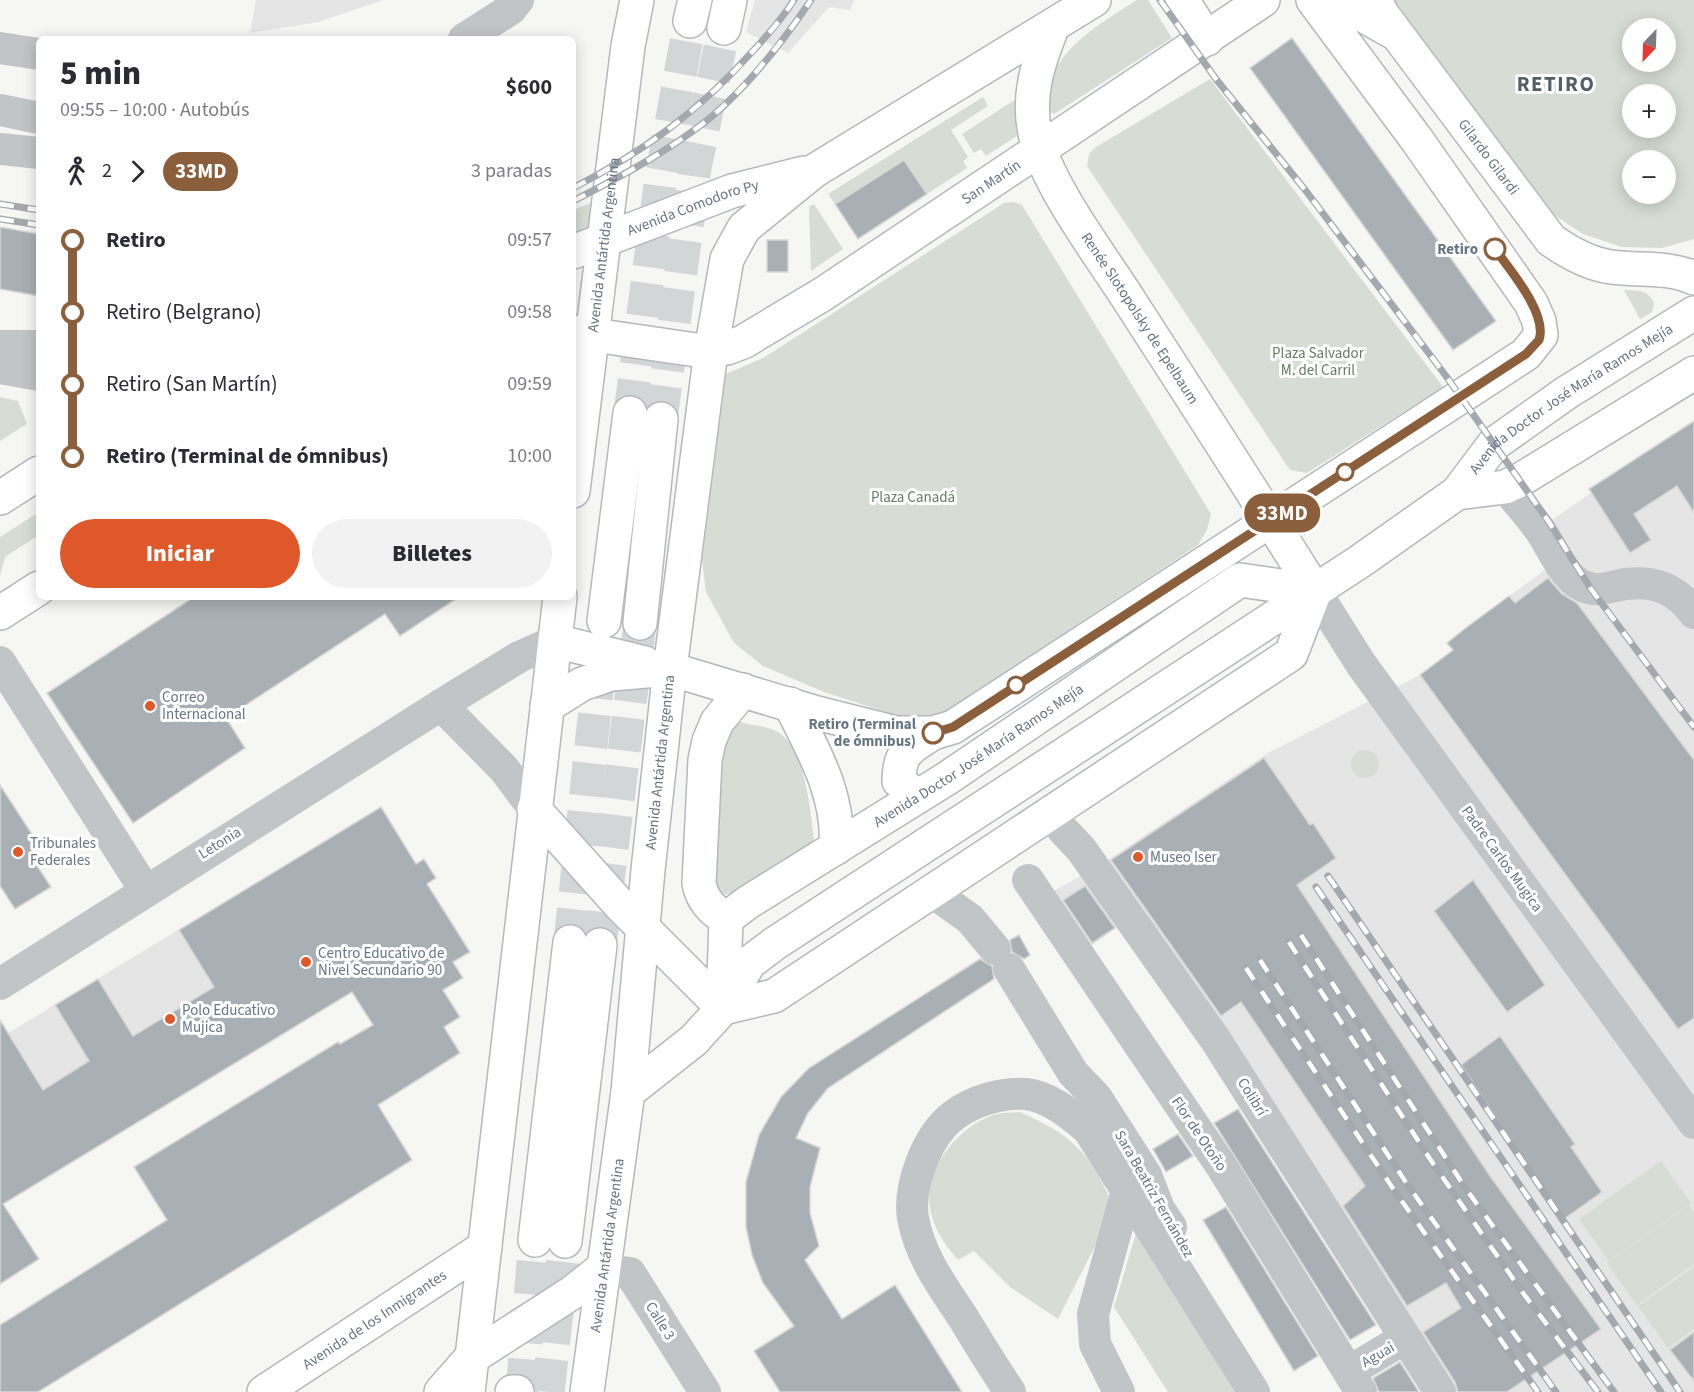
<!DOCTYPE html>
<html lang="es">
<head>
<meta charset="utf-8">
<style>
	body { margin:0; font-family:"Source Sans 3",sans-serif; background:#f2f2f3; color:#2b2b33; height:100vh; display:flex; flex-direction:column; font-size:22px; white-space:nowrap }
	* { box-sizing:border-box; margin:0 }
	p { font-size:20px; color:#7c7c81 }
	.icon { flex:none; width:33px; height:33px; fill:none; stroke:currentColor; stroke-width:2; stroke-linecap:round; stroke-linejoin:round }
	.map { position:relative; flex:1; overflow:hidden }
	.side { position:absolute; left:36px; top:36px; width:540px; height:564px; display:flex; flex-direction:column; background:#fff; border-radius:9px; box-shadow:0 3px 15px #0003 }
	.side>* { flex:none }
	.badge { padding:0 12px; border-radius:20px; font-size:21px; line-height:39px }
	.needle { width:39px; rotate:203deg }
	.tools { position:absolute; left:1622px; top:18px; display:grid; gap:12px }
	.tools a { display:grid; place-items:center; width:54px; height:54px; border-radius:50%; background:#fff; box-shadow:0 3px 15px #0003; font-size:30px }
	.map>.badge { position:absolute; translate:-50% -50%; box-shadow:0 0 0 3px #fff }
	.legs { display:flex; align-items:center; gap:9px; height:66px; padding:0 24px; font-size:20px }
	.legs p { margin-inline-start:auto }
	.headline { display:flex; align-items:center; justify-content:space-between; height:102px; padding:0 24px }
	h1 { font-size:33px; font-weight:800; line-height:45px }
	.action { display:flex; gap:12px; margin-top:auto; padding:12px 24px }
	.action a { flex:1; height:69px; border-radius:36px; background:#df582a; color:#fff; font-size:24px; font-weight:800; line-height:69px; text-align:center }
	.action a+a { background:#f2f2f3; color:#2b2b33 }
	ul { padding:0 24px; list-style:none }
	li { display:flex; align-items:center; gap:21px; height:72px; font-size:22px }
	li i { display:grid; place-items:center; width:9px; height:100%; margin:0 8px; background:currentColor }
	li i::after { content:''; width:15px; height:15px; margin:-8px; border:4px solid; border-radius:50%; background:#fff }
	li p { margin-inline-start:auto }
	li:first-child i { background:linear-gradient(#0000 50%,currentColor 0) }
	li:last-child i { background:linear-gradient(currentColor 50%,#0000 0) }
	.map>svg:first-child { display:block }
	.built { fill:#e4e5e4 }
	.green { fill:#d7ddd4; fill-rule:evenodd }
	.building { fill:#a9b0b5; stroke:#d7d8d5; stroke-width:1.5 }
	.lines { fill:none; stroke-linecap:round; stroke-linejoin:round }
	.highway-tunnel { stroke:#d2d6d7; stroke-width:33; stroke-dasharray:33 16; stroke-linecap:butt }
	.major-casing { stroke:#b4b8bc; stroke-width:36 }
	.highway-casing { stroke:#b6b9bc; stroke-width:36 }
	.minor { stroke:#c1c5c8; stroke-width:32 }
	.major { stroke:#fff; stroke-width:33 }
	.highway { stroke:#fff; stroke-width:33 }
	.rail-casing { stroke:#a4a9af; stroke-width:7 }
	.rail { stroke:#fff; stroke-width:4.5; stroke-dasharray:14; stroke-linecap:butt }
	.line-1-casing { stroke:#fff; stroke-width:14 }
	.line-1 { stroke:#8b5e3c; stroke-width:9 }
	.stop-1-dot { fill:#fff; stroke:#8b5e3c; stroke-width:3 }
	.poi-dot { fill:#df582a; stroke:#fff; stroke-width:2 }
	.labels { text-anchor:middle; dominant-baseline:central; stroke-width:6; stroke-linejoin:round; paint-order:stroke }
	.street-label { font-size:15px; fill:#667583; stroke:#fff }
	.stop-label { font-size:15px; font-weight:bold; fill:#667583; stroke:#fff; text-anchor:end }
	.park-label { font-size:15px; fill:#687a64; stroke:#fff }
	.poi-label { font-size:15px; fill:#667583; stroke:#fff; text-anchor:start }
	.district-label { font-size:21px; font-weight:bold; letter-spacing:1.5px; fill:#535f68; stroke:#fff }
</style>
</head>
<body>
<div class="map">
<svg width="1694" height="1392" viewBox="0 0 1694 1392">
	<rect width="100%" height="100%" fill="#f6f6f3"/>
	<g class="built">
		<path d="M 256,0 L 383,0 L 318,22 L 250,33 Z"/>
		<path d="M 755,0 L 854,0 L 850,10 L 829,7 L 788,53 L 746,32 Z"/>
		<path d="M 1694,422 L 1694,1392 L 1449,1392 L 1134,915 L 1084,951 L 1046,895 L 1099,866 L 1268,753 L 1420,675 L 1453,651 L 1467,627 L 1549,567 L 1549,522 Z"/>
		<path d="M 381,807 L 400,963 L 0,1206 L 0,1038 Z"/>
	</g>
	<g class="green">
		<path d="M 1137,0 L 1148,0 L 1172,38 L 1054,114 L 1048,111 C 1041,56 1098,25 1137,0 Z"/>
		<path d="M 1394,0 L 1694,0 L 1694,239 L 1662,248 L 1622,247 L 1583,234 L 1542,207 L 1395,10 ZM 1632,28 L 1665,28 L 1665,62 L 1632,62 ZM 1632,94 L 1665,94 L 1665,128 L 1632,128 ZM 1632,160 L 1665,160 L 1665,194 L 1632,194 Z"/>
		<path d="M 1210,79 L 1443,387 L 1307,473 L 1290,470 L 1087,166 L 1089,154 L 1096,147 Z"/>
		<path d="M 983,97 L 988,106 L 951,130 L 968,157 L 963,161 L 967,168 L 927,194 L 904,160 L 835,204 L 828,194 Z"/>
		<path d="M 1019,97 L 1023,132 L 986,156 L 981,149 L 974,153 L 962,134 Z"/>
		<path d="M 1013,202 L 1022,205 L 1211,514 L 1207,530 L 1198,545 L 946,711 L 931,717 L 901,717 L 824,692 L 763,666 L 734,643 L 706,592 L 702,560 L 726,374 L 765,357 L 1004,203 Z"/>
		<path d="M 591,203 L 588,230 L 573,243 L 573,210 Z"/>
		<path d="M 814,204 L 843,249 L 811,271 L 809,207 Z"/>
		<path d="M 1624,290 C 1638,291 1648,289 1654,303 L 1652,312 L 1640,319 Z"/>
		<path d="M 0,397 L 18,401 L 27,424 L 0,441 Z"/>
		<path d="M 39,512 L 39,535 L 5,557 L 0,576 L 0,537 Z"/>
		<path d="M 739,722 C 751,725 768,726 779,733 C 805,748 811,814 814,841 L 783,873 L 722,896 L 714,895 L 718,754 L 725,732 Z"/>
		<circle cx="1365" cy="764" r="14"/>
		<path d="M 1020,1112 C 1069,1134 1087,1149 1110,1198 L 1096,1244 L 1058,1319 L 1010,1287 L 974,1251 L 958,1260 C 947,1247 937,1234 932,1217 C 919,1175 954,1129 993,1115 C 1001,1112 1012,1113 1020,1112 Z"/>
		<path d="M 1661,1161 L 1691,1203 L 1609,1261 L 1579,1219 Z"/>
		<path d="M 1689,1205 L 1694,1213 L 1694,1264 L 1637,1305 L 1607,1263 Z"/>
		<path d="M 1136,1233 L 1237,1392 L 1168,1392 L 1114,1307 Z"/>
		<path d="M 1694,1267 L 1694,1329 L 1668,1348 L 1638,1306 Z"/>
	</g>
	<g class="building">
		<path d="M 1292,38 L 1496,321 L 1453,350 L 1250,68 Z"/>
		<path d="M 904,160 L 927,194 L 858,239 L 835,204 Z"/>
		<path d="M 0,227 L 39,234 L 39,296 L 0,289 Z"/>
		<rect x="767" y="240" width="21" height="32"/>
		<path d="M 1694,421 L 1694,513 L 1677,486 L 1634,514 L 1651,540 L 1630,553 L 1589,489 Z"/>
		<path d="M 1548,578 L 1562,594 L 1577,603 L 1694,760 L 1694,1018 L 1678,1029 L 1420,675 L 1453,650 L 1447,643 L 1467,627 L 1509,596 L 1515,603 Z"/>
		<path d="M 194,597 L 459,597 L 400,636 L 385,614 L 226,718 L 245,748 L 133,823 L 47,693 Z"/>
		<path d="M 1264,758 L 1310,825 L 1313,823 L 1336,858 L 1297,885 L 1490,1176 L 1601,1329 L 1507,1392 L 1458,1392 L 1455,1382 L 1423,1332 L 1461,1308 L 1446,1283 L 1407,1306 L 1343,1206 L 1365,1186 L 1241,1002 L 1221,1016 L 1111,860 Z"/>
		<path d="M 0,785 L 41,848 L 30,855 L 51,887 L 15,909 L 0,886 Z"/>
		<path d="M 381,807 L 416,864 L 424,859 L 436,878 L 427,884 L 470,952 L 453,962 L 463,978 L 443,990 L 460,1017 L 444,1027 L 460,1053 L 378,1105 L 412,1160 L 38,1392 L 0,1392 L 0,1325 L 167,1220 L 134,1167 L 338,1042 L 340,1044 L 373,1025 L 352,992 L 3,1204 L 39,1259 L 0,1284 L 0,1020 L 43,1090 L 89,1061 L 55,1005 L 98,979 L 133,1036 L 214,987 L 179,930 Z"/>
		<path d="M 1473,880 L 1545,985 L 1507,1012 L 1434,911 Z"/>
		<path d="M 1085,886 L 1115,928 L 1092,943 L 1063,900 Z"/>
		<path d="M 1019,935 L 1030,955 L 1024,959 L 1012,952 L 1010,940 Z"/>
		<path d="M 980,959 L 992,966 L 994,979 L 828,1088 L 808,1113 L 796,1138 L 820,1148 L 810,1187 L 810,1213 L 819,1246 L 805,1260 L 842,1319 L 895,1285 L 962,1392 L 780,1392 L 754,1351 L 794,1326 L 763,1283 L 752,1255 L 746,1227 L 746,1182 L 759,1135 L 781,1097 L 809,1068 Z"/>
		<path d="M 1500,1036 L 1575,1144 L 1571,1147 L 1602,1192 L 1564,1219 L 1461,1065 Z"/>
		<path d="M 1238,1109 L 1376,1325 L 1350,1340 L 1214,1123 Z"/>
		<path d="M 1178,1134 L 1193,1156 L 1166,1172 L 1153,1149 Z"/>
		<path d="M 1226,1207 L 1318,1356 L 1294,1371 L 1203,1220 Z"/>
		<path d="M 1694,1332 L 1694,1381 L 1670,1350 Z"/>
		<path d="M 1400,1362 L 1419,1392 L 1379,1392 L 1373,1378 Z"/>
	</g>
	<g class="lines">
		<g class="highway-tunnel">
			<path d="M 630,413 L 661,178 L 690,21"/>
			<path d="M 661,419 L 695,168 L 724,28"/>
			<path d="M 570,942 L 601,653"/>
			<path d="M 600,945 L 640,623"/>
			<path d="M 522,1392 L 535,1240"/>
			<path d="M 548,1392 L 565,1241"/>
		</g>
		<g class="major-casing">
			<g id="major">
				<path d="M 1182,0 L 1207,39"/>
				<path d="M 1336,0 L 1393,32"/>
				<path id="s1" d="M 1375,0 L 1382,14 L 1551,240 C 1568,252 1589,264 1611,267 C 1640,271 1666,266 1694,278"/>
				<path id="s2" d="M 1052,28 C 1038,63 1027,95 1035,133 C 1046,185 1102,257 1131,303 C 1193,399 1255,495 1315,591"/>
				<path id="s3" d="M 573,252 L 732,191 L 804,173"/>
				<path id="s4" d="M 573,332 L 703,351 L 727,348 L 743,342 L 823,294 L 1263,0"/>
				<path id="s5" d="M 573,491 L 628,46 L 637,0"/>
				<path d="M 1457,493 L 1505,487 L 1520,480 L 1694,373"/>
				<path d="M 0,498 L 39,473"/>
				<path d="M 0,613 L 39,588"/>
				<path d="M 555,641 L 645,663"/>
				<path d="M 790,704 C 813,750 840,795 836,848"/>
				<path d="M 547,706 L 582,684 L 611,674 L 670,669 L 817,713 L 896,733 L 933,733 L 953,727 L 1526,354 L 1541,335 L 1539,321 L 1531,303 L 1417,140 L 1313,0"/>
				<path d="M 917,797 L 899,781 C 899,751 910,748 933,733"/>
				<path d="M 534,809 L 621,906 L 723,1008"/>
				<path d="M 726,919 C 712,910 702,900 699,883 L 705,760 L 709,741 L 717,722 L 743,690"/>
				<path id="s6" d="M 723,1006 L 726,919 L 747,903 L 946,779 L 1240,580 L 1315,591"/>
				<path d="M 723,1008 L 774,996 L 1291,654 L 1315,591"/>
				<path id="s7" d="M 628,1092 L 694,1040 L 723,1008 L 749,963 L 774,944 L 1359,562 L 1457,493 L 1494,444 L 1566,393 L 1694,313"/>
				<path id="s8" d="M 264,1392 L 485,1247"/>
				<path d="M 441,1392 L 471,1358 L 573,1292 L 602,1269"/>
				<path d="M 468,1392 L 560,597"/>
				<path d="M 512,1392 L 517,1392"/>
				<path id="s9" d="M 587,1392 L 628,1092 L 648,870 L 670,669 L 711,351 L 727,259 L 744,228 L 814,171 L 1094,0"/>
			</g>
		</g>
		<g class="highway-casing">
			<g id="highway">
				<path d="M 690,21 L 695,0"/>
				<path d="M 724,28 L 730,0"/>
				<path d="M 604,621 L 630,413"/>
				<path d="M 640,623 L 661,419"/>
				<path d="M 535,1240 L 570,942"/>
				<path d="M 565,1241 L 600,945"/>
			</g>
		</g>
		<g class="minor">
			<path d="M 464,39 L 511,9 L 518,0"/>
			<path d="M 0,48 L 39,54"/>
			<path d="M 0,110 L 39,118"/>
			<path d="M 0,149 L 39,153"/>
			<path d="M 0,346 L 39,346"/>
			<path d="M 0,368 L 39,375"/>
			<path d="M 1505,487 C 1517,501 1529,515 1540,530 C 1551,546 1563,576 1581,585 C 1598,594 1610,586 1626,584 C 1656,580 1677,590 1694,613"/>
			<path d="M 1315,591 L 1361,664 L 1694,1123"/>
			<path d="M 0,662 L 145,890"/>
			<path d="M 534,809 L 504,769 L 441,705 L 519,657 L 555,641"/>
			<path d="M 1050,812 L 1063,830 L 1081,849 L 1215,1039 L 1440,1392"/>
			<path d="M 1028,880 L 1222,1167 L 1361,1392"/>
			<path d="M 931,891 L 970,919 L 995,949"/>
			<path d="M 1009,969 L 1073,1073 L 1096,1097 L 1146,1175 L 1159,1209 L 1171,1227"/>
			<path d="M 0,984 L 441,705"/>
			<path d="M 602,1269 L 630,1273 L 705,1392"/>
			<path d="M 1350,1371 L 1405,1338"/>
			<path d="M 1010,1392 C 994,1368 979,1344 964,1319 C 943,1287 920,1257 913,1218 C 908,1186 927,1136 953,1116 C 972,1101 1002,1092 1026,1094 C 1050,1097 1070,1114 1088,1129 L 1254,1392"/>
			<path d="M 1119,1392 L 1095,1344 L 1093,1314 L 1127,1191"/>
		</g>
		<use href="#major" class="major"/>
		<use href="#highway" class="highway"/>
		<g class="rail-casing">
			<g id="rail">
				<path d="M 1160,0 L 1216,79 L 1306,191 L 1446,376 L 1549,522 L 1591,589 L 1694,727"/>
				<path d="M 573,188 C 643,152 698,112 751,53 C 766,37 782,19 794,0"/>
				<path d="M 573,201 C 620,177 669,151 710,118 C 747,87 784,40 811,0"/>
				<path d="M 0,204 L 39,210"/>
				<path d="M 0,219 L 39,225"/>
				<path d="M 1328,876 L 1680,1392"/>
				<path d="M 1316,887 L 1661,1392"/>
				<path d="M 1301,935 L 1466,1189 L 1614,1392"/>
				<path d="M 1289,942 L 1430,1159 L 1523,1293 L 1598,1392"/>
				<path d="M 1260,960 L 1407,1184 L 1556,1392"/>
				<path d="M 1246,968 L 1396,1193 L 1538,1392"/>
			</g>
		</g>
		<use href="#rail" class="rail"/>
	</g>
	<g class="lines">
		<g class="line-1-casing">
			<path id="line-1" d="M 933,733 L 953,727 L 1526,354 L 1539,340 C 1548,314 1510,270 1495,249"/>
		</g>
		<use href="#line-1" class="line-1"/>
	</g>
	<g class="stop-1-dot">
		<circle cx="1495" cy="249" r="10"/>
		<circle cx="1345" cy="472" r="8"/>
		<circle cx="1016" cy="685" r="8"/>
		<circle cx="933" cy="733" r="10"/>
	</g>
	<g class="poi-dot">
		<circle cx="150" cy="706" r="6"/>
		<circle cx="18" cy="852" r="6"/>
		<circle cx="1138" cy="857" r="6"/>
		<circle cx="306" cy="962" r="6"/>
		<circle cx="170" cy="1019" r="6"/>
	</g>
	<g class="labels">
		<g class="street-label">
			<text stroke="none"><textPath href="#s1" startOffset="194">Gilardo Gilardi</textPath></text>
			<text stroke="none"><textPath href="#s4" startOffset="468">San Martín</textPath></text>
			<text stroke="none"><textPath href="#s3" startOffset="128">Avenida Comodoro Py</textPath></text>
			<text stroke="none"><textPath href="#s5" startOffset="248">Avenida Antártida Argentina</textPath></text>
			<text stroke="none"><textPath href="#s2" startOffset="322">Renée Slotopolsky de Epelbaum</textPath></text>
			<text stroke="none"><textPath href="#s7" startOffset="1179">Avenida Doctor José María Ramos Mejía</textPath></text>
			<text stroke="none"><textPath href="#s6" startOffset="388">Avenida Doctor José María Ramos Mejía</textPath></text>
			<text stroke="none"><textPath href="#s9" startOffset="634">Avenida Antártida Argentina</textPath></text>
			<text transform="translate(220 843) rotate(-32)">Letonia</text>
			<text transform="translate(1502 859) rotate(54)">Padre Carlos Mugica</text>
			<text transform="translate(1252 1097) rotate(58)">Colibrí</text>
			<text transform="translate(1199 1134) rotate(56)">Flor de Otoño</text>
			<text transform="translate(1154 1194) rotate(60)">Sara Beatriz Fernández</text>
			<text stroke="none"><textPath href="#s9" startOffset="148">Avenida Antártida Argentina</textPath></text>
			<text stroke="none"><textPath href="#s8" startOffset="132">Avenida de los Inmigrantes</textPath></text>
			<text transform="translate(660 1321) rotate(58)">Calle 3</text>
			<text transform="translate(1378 1355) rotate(-30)">Aguai</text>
		</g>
		<g class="stop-label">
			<text x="1478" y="249">Retiro</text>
			<text x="916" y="724">Retiro (Terminal<tspan x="916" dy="17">de ómnibus)</tspan></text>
		</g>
		<g class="park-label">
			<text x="1318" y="353">Plaza Salvador<tspan x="1318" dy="17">M. del Carril</tspan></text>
			<text x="913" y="497">Plaza Canadá</text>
		</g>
		<g class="poi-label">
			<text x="162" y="697">Correo<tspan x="162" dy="17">Internacional</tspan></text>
			<text x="30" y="843">Tribunales<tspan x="30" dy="17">Federales</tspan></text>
			<text x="1150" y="857">Museo Iser</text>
			<text x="318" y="953">Centro Educativo de<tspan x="318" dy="17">Nivel Secundario 90</tspan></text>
			<text x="182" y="1010">Polo Educativo<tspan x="182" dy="17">Mujica</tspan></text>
		</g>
		<g class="district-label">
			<text x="1556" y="84">RETIRO</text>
		</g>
	</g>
</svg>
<div class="tools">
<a><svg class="needle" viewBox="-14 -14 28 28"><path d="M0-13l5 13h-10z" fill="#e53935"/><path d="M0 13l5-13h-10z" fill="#7c7c81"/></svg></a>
<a>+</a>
<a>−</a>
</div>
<b class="badge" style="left:1282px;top:513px;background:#8b5e3c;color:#fff">33MD</b>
<section class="side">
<div class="headline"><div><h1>5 min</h1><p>09:55 – 10:00 · Autobús</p></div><b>$600</b></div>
<div class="legs"><svg class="icon" aria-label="walk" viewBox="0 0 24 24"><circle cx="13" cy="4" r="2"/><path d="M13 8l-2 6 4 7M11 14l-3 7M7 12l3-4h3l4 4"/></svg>2<svg class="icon" aria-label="forward" viewBox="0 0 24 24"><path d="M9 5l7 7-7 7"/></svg><b class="badge" style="background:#8b5e3c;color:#fff">33MD</b><p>3 paradas</p></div>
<ul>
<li><i style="color:#8b5e3c"></i><b>Retiro</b><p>09:57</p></li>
<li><i style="color:#8b5e3c"></i><span>Retiro (Belgrano)</span><p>09:58</p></li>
<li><i style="color:#8b5e3c"></i><span>Retiro (San Martín)</span><p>09:59</p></li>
<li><i style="color:#8b5e3c"></i><b>Retiro (Terminal de ómnibus)</b><p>10:00</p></li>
</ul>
<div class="action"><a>Iniciar</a><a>Billetes</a></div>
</section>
</div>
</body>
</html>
